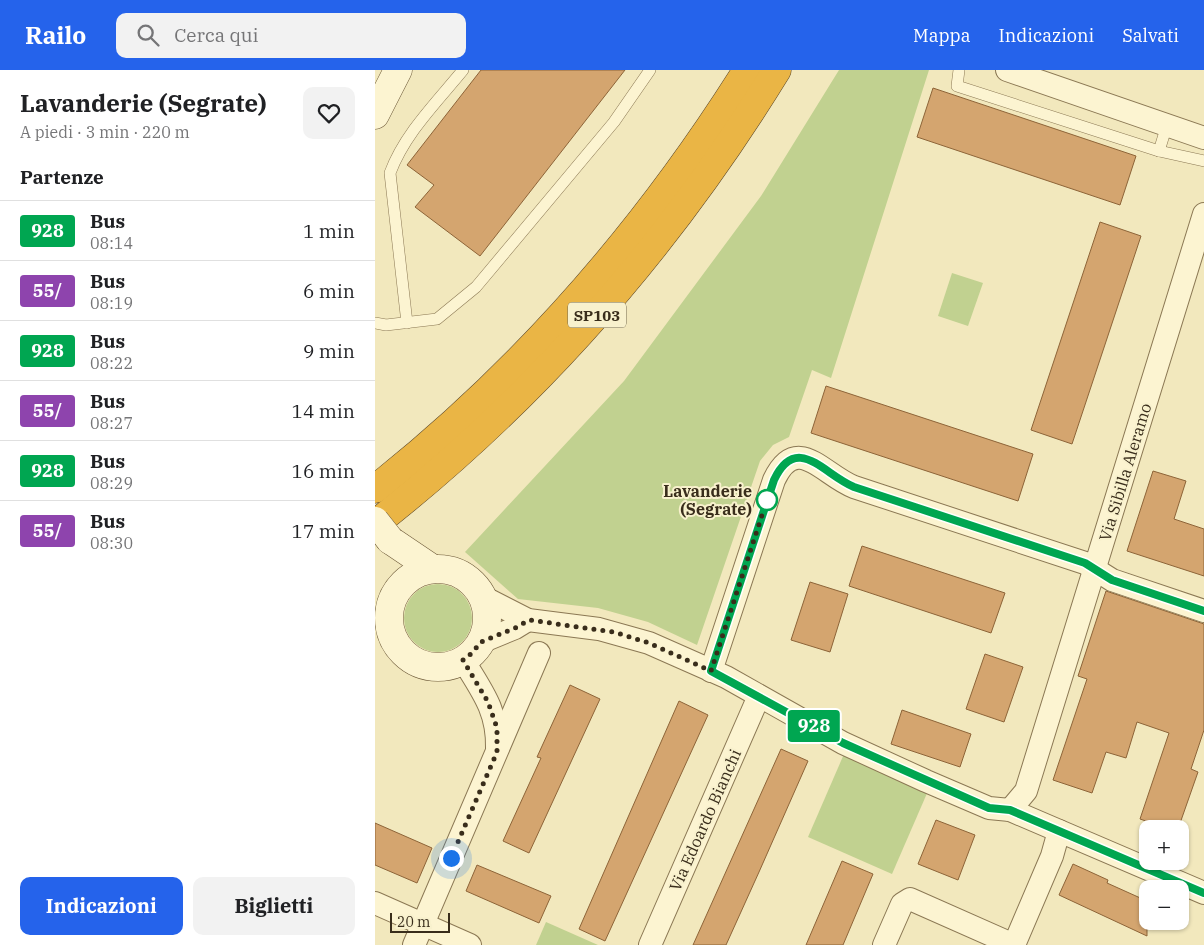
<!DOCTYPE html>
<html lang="it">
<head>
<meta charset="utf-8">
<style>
	body { margin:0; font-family:"IBM Plex Serif",serif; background:#f2f2f2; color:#202124; height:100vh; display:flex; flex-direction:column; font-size:19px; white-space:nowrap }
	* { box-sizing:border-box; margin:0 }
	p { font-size:16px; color:#757577 }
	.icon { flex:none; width:28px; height:28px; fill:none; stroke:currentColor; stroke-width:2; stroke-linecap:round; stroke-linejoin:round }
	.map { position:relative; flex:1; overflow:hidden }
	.drawer { display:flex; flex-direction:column; background:#fff; width:375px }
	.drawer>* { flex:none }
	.badge { padding:0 10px; border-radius:4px; font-size:18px; line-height:32px }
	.tools { position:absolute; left:764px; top:750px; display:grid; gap:10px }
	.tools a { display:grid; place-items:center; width:50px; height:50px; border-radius:10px; background:#fff; box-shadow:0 1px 4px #0004; font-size:25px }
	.scale { position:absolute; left:15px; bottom:12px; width:60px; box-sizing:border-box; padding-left:5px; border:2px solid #392d1b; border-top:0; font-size:14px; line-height:18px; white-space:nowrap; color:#392d1b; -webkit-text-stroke:4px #f8f1cd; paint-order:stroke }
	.you { position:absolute; width:25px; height:25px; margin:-12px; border:4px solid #fff; border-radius:50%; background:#1a73e8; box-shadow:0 0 0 8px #1a73e833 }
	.map>.badge { position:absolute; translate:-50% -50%; box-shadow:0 0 0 2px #fff }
	h2 { padding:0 20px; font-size:19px; line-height:45px }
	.round { display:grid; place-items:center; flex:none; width:52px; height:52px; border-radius:10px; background:#f2f2f2 }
	.headline { display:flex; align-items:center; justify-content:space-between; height:85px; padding:0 20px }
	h1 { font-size:24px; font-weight:700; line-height:38px }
	.primary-button { display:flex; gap:10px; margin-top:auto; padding:10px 20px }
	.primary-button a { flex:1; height:58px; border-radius:10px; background:#2563eb; color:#fff; font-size:20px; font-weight:700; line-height:58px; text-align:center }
	.primary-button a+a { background:#f2f2f2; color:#202124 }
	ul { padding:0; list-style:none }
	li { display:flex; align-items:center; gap:15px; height:60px; padding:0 20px; border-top:1px solid #e0e0e0 }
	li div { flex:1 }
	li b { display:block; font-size:19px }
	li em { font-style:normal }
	li .badge { min-width:55px; font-weight:700; text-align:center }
	header { display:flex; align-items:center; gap:30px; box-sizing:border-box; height:70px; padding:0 25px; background:#2563eb; color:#fff }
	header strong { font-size:24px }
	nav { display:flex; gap:28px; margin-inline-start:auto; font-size:18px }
	.search { width:350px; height:45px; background:#f2f2f2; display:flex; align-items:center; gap:12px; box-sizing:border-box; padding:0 18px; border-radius:10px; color:#757577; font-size:19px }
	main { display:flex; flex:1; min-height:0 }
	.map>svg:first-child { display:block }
	.green { fill:#c1d190 }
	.building { fill:#d4a56f; stroke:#8d6438 }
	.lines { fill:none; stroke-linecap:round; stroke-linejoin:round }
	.lane-casing { stroke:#8b7854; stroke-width:12 }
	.street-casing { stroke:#8b7854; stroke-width:24 }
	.secondary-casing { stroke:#6d5938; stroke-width:29 }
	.highway-casing { stroke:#58452a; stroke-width:29 }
	.lane { stroke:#fcf4d1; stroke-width:11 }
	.street { stroke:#fcf4d1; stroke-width:22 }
	.secondary { stroke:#fcf4d1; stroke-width:28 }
	.highway { stroke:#eab545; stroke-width:28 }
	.secondary-bridge-casing { stroke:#6d5938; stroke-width:29; stroke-linecap:butt }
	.secondary-bridge { stroke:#fcf4d1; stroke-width:28 }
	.line-casing { stroke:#fff; stroke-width:11 }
	.line { stroke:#00a651; stroke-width:8 }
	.walk { stroke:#392d1b; stroke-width:5; stroke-dasharray:0 9 }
	.stop-dot { fill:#fff; stroke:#00a651; stroke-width:2.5 }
	.labels { text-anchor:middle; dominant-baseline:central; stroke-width:4; stroke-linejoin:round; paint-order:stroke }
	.shield { fill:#f8f1cd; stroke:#726850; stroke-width:1 }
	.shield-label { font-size:15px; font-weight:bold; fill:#392d1b }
	.street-label { font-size:16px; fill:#392d1b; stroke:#f8f1cd }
	.stop-label { font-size:16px; font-weight:bold; fill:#392d1b; stroke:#f8f1cd; text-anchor:end }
</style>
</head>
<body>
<header>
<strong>Railo</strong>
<div class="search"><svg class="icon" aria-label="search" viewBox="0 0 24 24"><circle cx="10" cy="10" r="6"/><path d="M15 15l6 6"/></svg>Cerca qui</div>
<nav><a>Mappa</a><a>Indicazioni</a><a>Salvati</a></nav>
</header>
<main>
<section class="drawer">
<div class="headline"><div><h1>Lavanderie (Segrate)</h1><p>A piedi · 3 min · 220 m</p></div><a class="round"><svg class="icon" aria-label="heart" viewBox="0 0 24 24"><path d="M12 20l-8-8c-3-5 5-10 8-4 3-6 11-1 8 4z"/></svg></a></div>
<h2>Partenze</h2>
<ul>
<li><span class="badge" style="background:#00a651;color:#fff">928</span><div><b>Bus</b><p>08:14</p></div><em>1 min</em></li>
<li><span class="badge" style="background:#8e44ad;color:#fff">55/</span><div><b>Bus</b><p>08:19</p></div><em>6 min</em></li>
<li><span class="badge" style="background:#00a651;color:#fff">928</span><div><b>Bus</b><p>08:22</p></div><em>9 min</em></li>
<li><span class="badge" style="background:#8e44ad;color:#fff">55/</span><div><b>Bus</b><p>08:27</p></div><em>14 min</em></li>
<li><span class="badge" style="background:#00a651;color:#fff">928</span><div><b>Bus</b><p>08:29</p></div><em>16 min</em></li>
<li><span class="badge" style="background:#8e44ad;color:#fff">55/</span><div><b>Bus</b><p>08:30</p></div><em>17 min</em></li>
</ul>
<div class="primary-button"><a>Indicazioni</a><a>Biglietti</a></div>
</section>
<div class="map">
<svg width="829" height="875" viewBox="0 0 829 875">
	<rect width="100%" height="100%" fill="#f2e8bd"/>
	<g class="green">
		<path d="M 464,0 L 554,0 L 456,308 L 437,300 L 414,367 L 398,375 L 385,391 L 322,575 L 273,552 L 223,538 L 143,529 L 90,482 L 249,311 L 386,126 Z"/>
		<path d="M 577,203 L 608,213 L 593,256 L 563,246 Z"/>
		<circle cx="63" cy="548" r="34"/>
		<path d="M 469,684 L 553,721 L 517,804 L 433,767 Z"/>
		<path d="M 171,852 L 223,875 L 161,875 Z"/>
	</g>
	<g class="building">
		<path d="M 106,0 L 250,0 L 105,186 L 40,137 L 59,115 L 32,95 Z"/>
		<path d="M 558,18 L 761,86 L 745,135 L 542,67 Z"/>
		<path d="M 725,152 L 766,166 L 697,374 L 656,360 Z"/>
		<path d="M 451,316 L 658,384 L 643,431 L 436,363 Z"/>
		<path d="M 778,401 L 811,411 L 799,449 L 829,459 L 829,506 L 752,481 Z"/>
		<path d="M 487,476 L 630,523 L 616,563 L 474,516 Z"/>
		<path d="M 435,512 L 473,524 L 455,582 L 416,570 Z"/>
		<path d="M 731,521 L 829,554 L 829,660 L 816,699 L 823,702 L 803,759 L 794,759 L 765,749 L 794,663 L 762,652 L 751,688 L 731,682 L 717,723 L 678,710 L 712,609 L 703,606 Z"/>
		<path d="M 610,584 L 648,597 L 629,652 L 591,639 Z"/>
		<path d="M 195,615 L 225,629 L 154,783 L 128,771 L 166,688 L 162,687 Z"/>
		<path d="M 304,631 L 333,645 L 230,871 L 204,859 Z"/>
		<path d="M 527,640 L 596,664 L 585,697 L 516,674 Z"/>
		<path d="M 406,679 L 433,691 L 384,802 L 351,875 L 318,875 Z"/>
		<path d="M 561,750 L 600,765 L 583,810 L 543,794 Z"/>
		<path d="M 0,753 L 57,778 L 42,813 L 0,795 Z"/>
		<path d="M 467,791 L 498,804 L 468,875 L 431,875 Z"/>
		<path d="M 698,794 L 733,810 L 732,813 L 772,831 L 772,866 L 684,825 Z"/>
		<path d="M 102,795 L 176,826 L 164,853 L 91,821 Z"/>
	</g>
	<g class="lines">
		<g class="lane-casing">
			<g id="lane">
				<path d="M 584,0 L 582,16 L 784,81 L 829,91"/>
				<path d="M 784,81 L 792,55"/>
				<path d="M 0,253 L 11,255 L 62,249 L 101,217 L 239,52 L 275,0"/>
				<path d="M 32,253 L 15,103 C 30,63 62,32 88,0"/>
			</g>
		</g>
		<g class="street-casing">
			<g id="street">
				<path d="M 632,0 L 829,68"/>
				<path d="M 108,527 L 153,550 L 224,559 L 274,573 L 351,607 L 468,673 L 551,711 L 614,738 L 635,740 L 829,823"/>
				<path d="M 106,572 L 140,558 L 153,550"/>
				<path d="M 88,590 C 107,621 123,641 122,678"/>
				<path d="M 336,601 L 399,410 C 422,362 448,405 479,417 L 710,493 L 737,510 L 829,541"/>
				<path d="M 635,740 L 651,721 L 829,144"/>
				<path d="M 0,833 L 95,875"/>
				<path d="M 39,875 L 164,583"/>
				<path d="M 275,875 L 384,626"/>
				<path d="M 509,875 L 527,834 L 535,829 L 639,875"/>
				<path d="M 639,875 L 677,786 L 684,761"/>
			</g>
		</g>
		<g class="secondary-casing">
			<g id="secondary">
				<path d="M 0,45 L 23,0"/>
				<path d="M 15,470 L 58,499"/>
				<circle cx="63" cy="548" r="49"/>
			</g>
		</g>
		<g class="highway-casing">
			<g id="highway">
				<path d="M 0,419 C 148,302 272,159 372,0"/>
				<path d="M 0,454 C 161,328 295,174 402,0"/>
			</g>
		</g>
		<use href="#lane" class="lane"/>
		<use href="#street" class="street"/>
		<use href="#secondary" class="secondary"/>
		<use href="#highway" class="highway"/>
		<g class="secondary-bridge-casing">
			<path id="secondary-bridge" d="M 0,451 L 15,470"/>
		</g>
		<use href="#secondary-bridge" class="secondary-bridge"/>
	</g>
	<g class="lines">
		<g class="line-casing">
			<path id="line" d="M 829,541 L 737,510 L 710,493 L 479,417 C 449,405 422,362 399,410 L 336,601 L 468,673 L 614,738 L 635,740 L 829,823"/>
		</g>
		<use href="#line" class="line"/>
		<path class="walk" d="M 76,788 L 122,682 L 122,658 L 113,632 L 88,590 L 97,583 L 106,572 L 140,558 L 154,550 L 239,562 L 274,573 L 336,601 L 393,427 L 392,430"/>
	</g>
	<circle class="stop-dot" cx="392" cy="430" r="10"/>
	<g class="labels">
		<rect class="shield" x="193" y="232.5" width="58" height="25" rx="4"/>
		<g class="shield-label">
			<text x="222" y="245">SP103</text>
		</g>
		<g class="street-label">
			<text transform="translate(750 402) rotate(-73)">Via Sibilla Aleramo</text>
			<text transform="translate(330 750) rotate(-66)">Via Edoardo Bianchi</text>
		</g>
		<g class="stop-label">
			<text x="377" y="421">Lavanderie<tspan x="377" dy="18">(Segrate)</tspan></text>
		</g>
	</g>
</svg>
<div class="tools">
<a>+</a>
<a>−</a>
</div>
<div class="scale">20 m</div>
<div class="you" style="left:76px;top:788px"></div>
<b class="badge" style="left:439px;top:656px;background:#00a651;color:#fff">928</b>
</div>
</main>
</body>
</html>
